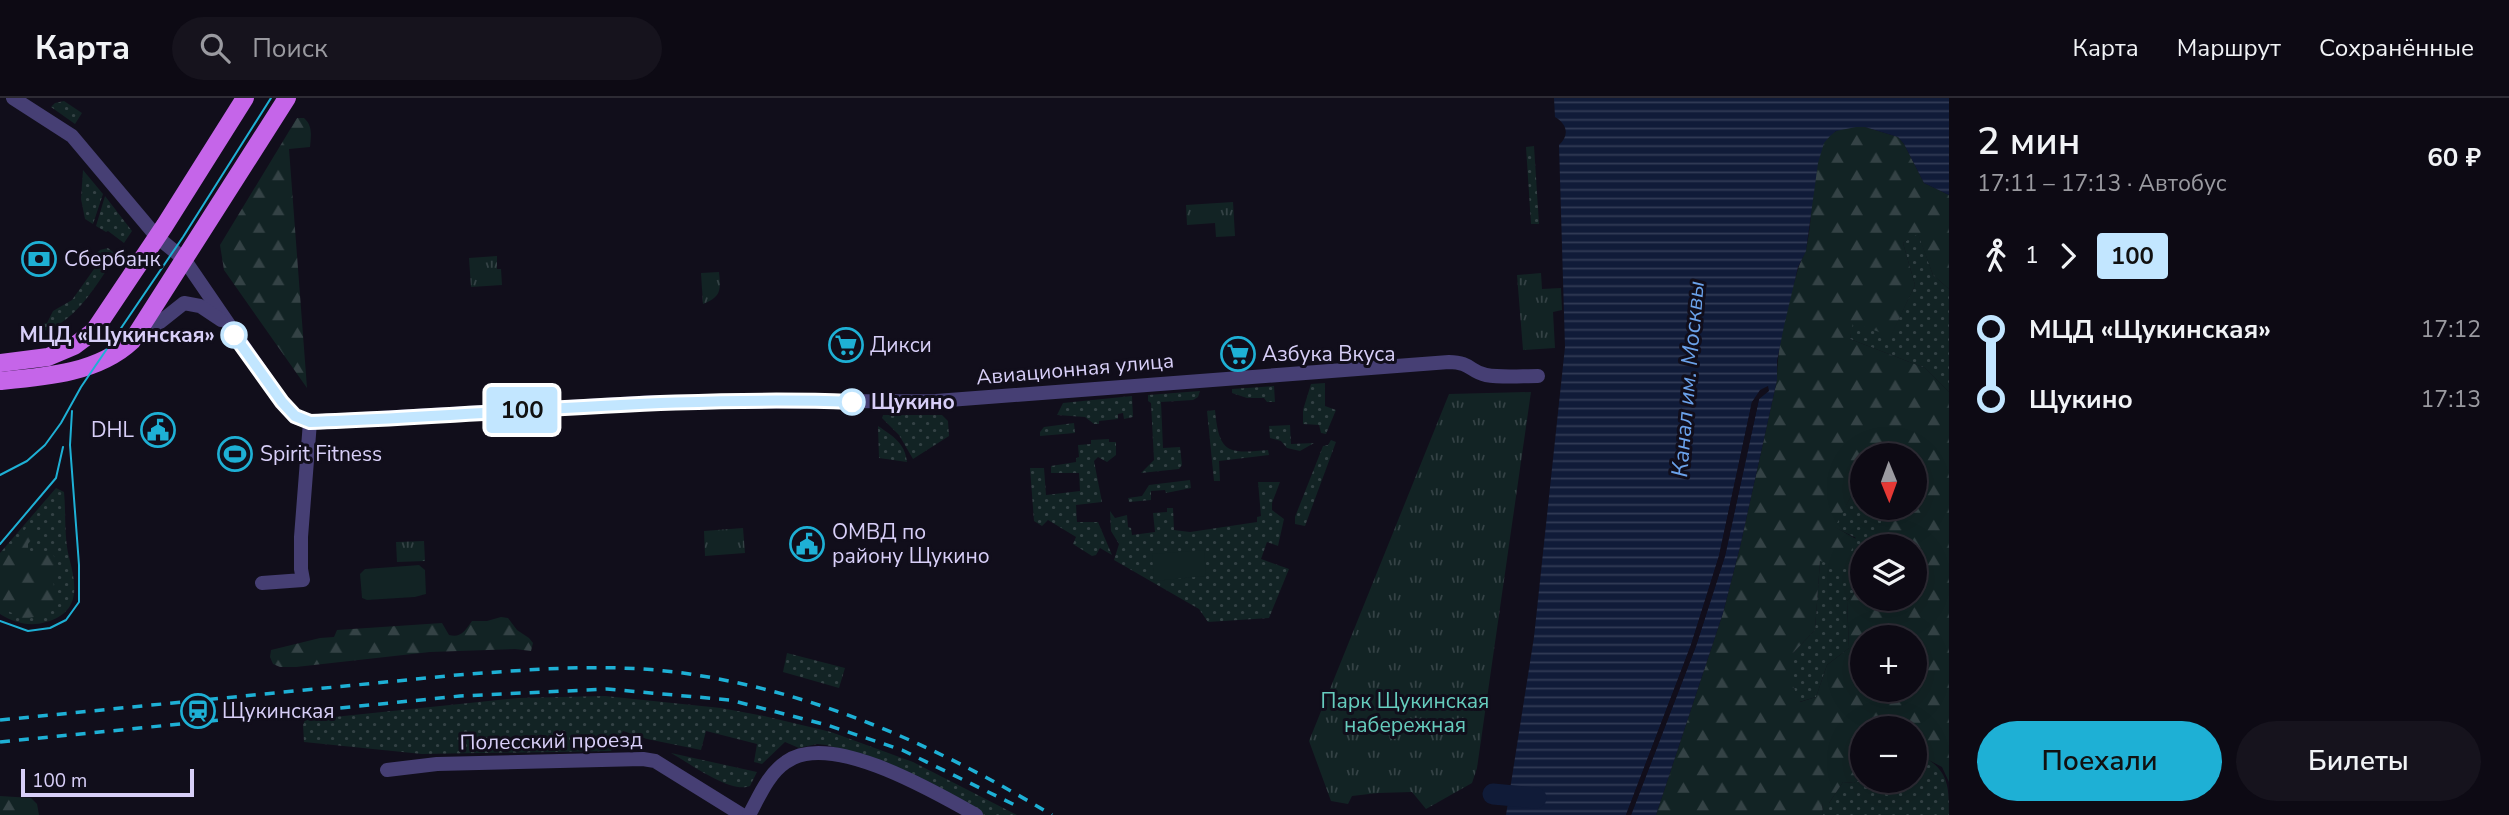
<!DOCTYPE html>
<html lang="ru">
<head>
<meta charset="utf-8">
<style>
	body { margin:0; font-family:"Nunito Sans",sans-serif; background:#16131d; color:#f1f3f6; height:100vh; display:flex; flex-direction:column; font-size:26px; white-space:nowrap }
	* { box-sizing:border-box; margin:0 }
	p { font-size:23px; color:#9a9aa0 }
	.icon { flex:none; width:38px; height:38px; fill:none; stroke:currentColor; stroke-width:2; stroke-linecap:round; stroke-linejoin:round }
	.map { position:relative; flex:1; overflow:hidden }
	.panel { display:flex; flex-direction:column; background:#0d0a14; width:560px }
	.panel>* { flex:none }
	.badge { padding:0 14px; border-radius:5px; font-size:24px; line-height:46px }
	.needle { width:46px; rotate:179deg }
	.fabs { position:absolute; left:1850px; top:345px; display:grid; gap:14px }
	.fabs a { display:grid; place-items:center; width:77px; height:77px; border-radius:50%; background:#0d0a14; box-shadow:0 7px 28px #0002,0 0 0 2px #2d2b34; font-size:35px }
	.scale { position:absolute; left:21px; bottom:18px; width:173px; box-sizing:border-box; padding-left:7px; border:4px solid #d8cff8; border-top:0; font-size:19px; line-height:24px; white-space:nowrap; color:#d8cff8; -webkit-text-stroke:5px #110e1b; paint-order:stroke }
	.map>.badge { position:absolute; translate:-50% -50%; box-shadow:0 0 0 4px #fff }
	.legs { display:flex; align-items:center; gap:10px; height:77px; padding:0 28px; font-size:23px }
	.legs p { margin-inline-start:auto }
	.headline { display:flex; align-items:center; justify-content:space-between; height:119px; padding:0 28px }
	h1 { font-size:38px; font-weight:600; line-height:52px }
	.action { display:flex; gap:14px; margin-top:auto; padding:14px 28px }
	.action a { flex:1; height:80px; border-radius:42px; background:#1eb0d5; color:#111; font-size:28px; font-weight:600; line-height:80px; text-align:center }
	.action a+a { background:#16131d; color:#f1f3f6 }
	ul { padding:0 28px; list-style:none }
	li { display:flex; align-items:center; gap:24px; height:70px; font-size:26px }
	li i { display:grid; place-items:center; width:10px; height:100%; margin:0 9px; background:currentColor }
	li i::after { content:''; width:18px; height:18px; margin:-9px; border:5px solid; border-radius:50%; background:#0d0a14 }
	li p { margin-inline-start:auto }
	li:first-child i { background:linear-gradient(#0000 50%,currentColor 0) }
	li:last-child i { background:linear-gradient(currentColor 50%,#0000 0) }
	header { display:flex; align-items:center; gap:42px; box-sizing:border-box; height:98px; padding:0 35px; background:#0d0a14; border-bottom:2px solid #2d2b34 }
	header strong { font-size:33px }
	nav { display:flex; gap:38px; margin-inline-start:auto; font-size:24px }
	.search { width:490px; height:63px; background:#16131d; display:flex; align-items:center; gap:18px; box-sizing:border-box; padding:0 24px; border-radius:38px; color:#9a9aa0; font-size:26px }
	main { display:flex; flex:1; min-height:0 }
	.map>svg:first-child { display:block }
	.grass { fill:url(#grass-dots) }
	.forest { fill:url(#forest-firs); fill-rule:evenodd }
	.park { fill:url(#park-tufts) }
	.pitch { fill:#122324 }
	.water { fill:url(#water-rules) }
	.pier { fill:#110e1b }
	.lines { fill:none; stroke-linecap:round; stroke-linejoin:round }
	.river { stroke:#101b38; stroke-width:21 }
	.minor { stroke:#463f74; stroke-width:14 }
	.major { stroke:#c565e9; stroke-width:18 }
	.tram { stroke:#1eb0d5; stroke-width:2 }
	.rail { stroke:#1eb0d5; stroke-width:3.5; stroke-dasharray:10 9; stroke-linecap:butt }
	.line-1-casing { stroke:#fff; stroke-width:16 }
	.line-1 { stroke:#c2e6ff; stroke-width:10 }
	.stop-1-dot { fill:#fff; stroke:#c2e6ff; stroke-width:3.5 }
	.labels { text-anchor:middle; dominant-baseline:central; stroke-width:6; stroke-linejoin:round; paint-order:stroke }
	.poi-label { font-size:21px; fill:#d8cff8; stroke:#110e1b; text-anchor:start }
	.stop-label { font-size:21px; font-weight:bold; fill:#d8cff8; stroke:#110e1b; text-anchor:end }
	.street-label { font-size:21px; fill:#d8cff8; stroke:#110e1b }
	.park-label { font-size:21px; fill:#66cdbe; stroke:#110e1b }
	.water-label { font-size:23px; font-style:italic; fill:#6ba2ea; stroke:#110e1b }
</style>
</head>
<body>
<header>
<strong>Карта</strong>
<div class="search"><svg class="icon" aria-label="search" viewBox="0 0 24 24"><circle cx="10" cy="10" r="6"/><path d="M15 15l6 6"/></svg>Поиск</div>
<nav><a>Карта</a><a>Маршрут</a><a>Сохранённые</a></nav>
</header>
<main>
<div class="map">
<svg width="1949" height="717" viewBox="0 0 1949 717">
	<defs>
		<pattern id="grass-dots" width="8" height="8" patternUnits="userSpaceOnUse" patternTransform="scale(1.75)"><rect width="8" height="8" fill="#122324"/><path d="M2 2h.1M6 6h.1" fill="none" stroke="#344245" stroke-width="1.8" stroke-linecap="round"/></pattern>
		<pattern id="forest-firs" width="22" height="20" patternUnits="userSpaceOnUse" patternTransform="scale(1.75)"><rect width="22" height="20" fill="#122324"/><path d="M5 1l3.5 6h-7zM16 11l3.5 6h-7z" fill="#344245"/></pattern>
		<pattern id="park-tufts" width="24" height="20" patternUnits="userSpaceOnUse" patternTransform="scale(1.75)"><rect width="24" height="20" fill="#122324"/><path d="M3 7l-1-3M5 7V3M7 7l1-3M15 17l-1-3M17 17v-4M19 17l1-3" fill="none" stroke="#344245"/></pattern>
		<pattern id="water-rules" width="6" height="5" patternUnits="userSpaceOnUse" patternTransform="scale(1.75)"><rect width="6" height="5" fill="#101b38"/><path d="M0 2.5h6" fill="none" stroke="#323b56"/></pattern>
	</defs>
	<rect width="100%" height="100%" fill="#110e1b"/>
	<g class="grass">
		<path d="M 64,3 L 82,15 L 75,26 L 51,9 L 55,5 Z"/>
		<path d="M 1534,48 L 1539,126 L 1531,126 L 1526,49 Z"/>
		<path d="M 83,72 L 103,96 L 93,126 L 85,121 L 81,101 Z"/>
		<path d="M 105,98 L 132,133 L 124,145 L 108,133 L 106,134 L 96,128 Z"/>
		<path d="M 1918,135 L 1933,177 L 1949,191 L 1949,294 L 1925,270 L 1850,241 L 1852,224 L 1891,237 L 1915,187 L 1903,145 Z"/>
		<path d="M 108,150 L 117,157 C 96,186 74,230 35,235 L 35,227 L 47,225 L 53,213 L 72,202 L 99,164 L 92,159 L 100,152 Z"/>
		<path d="M 1325,285 L 1325,308 L 1336,312 L 1326,336 L 1321,335 L 1319,327 L 1303,326 L 1303,312 L 1311,286 Z"/>
		<path d="M 1274,288 L 1275,304 L 1267,304 L 1264,300 L 1247,300 L 1232,295 L 1232,291 Z"/>
		<path d="M 1200,293 L 1198,299 L 1193,302 L 1161,304 L 1163,350 L 1180,349 L 1182,367 L 1179,371 L 1141,375 L 1154,362 L 1151,305 L 1148,303 L 1148,297 Z"/>
		<path d="M 1132,298 L 1133,319 L 1124,321 L 1123,315 L 1118,316 L 1118,321 L 1099,323 L 1099,326 L 1094,326 L 1085,319 L 1057,317 L 1063,305 Z"/>
		<path d="M 1215,312 C 1219,355 1227,356 1268,352 L 1269,357 L 1219,363 L 1220,383 L 1214,383 L 1207,313 Z"/>
		<path d="M 883,317 L 942,317 L 948,323 L 949,338 L 913,361 L 899,337 L 882,320 Z"/>
		<path d="M 1074,325 L 1075,335 L 1040,338 L 1040,334 L 1044,329 Z"/>
		<path d="M 1290,327 L 1291,346 L 1314,345 L 1300,353 L 1287,350 L 1281,343 L 1270,340 L 1269,328 Z"/>
		<path d="M 878,328 C 893,338 905,345 907,364 L 879,360 Z"/>
		<path d="M 1109,341 L 1109,344 L 1116,344 L 1116,357 L 1107,364 L 1098,359 L 1094,363 L 1102,404 L 1076,407 L 1077,424 L 1098,424 L 1112,457 L 1100,450 L 1096,457 L 1092,458 L 1073,446 L 1076,439 L 1048,422 L 1042,428 L 1034,423 L 1030,370 L 1044,370 L 1046,397 L 1080,393 L 1079,375 L 1051,375 L 1051,368 L 1076,364 L 1076,360 L 1079,359 L 1078,347 L 1091,346 L 1091,342 Z"/>
		<path d="M 1331,342 L 1336,344 L 1305,428 L 1295,426 L 1295,419 L 1323,348 L 1328,347 Z"/>
		<path d="M 1190,382 L 1191,390 L 1166,395 L 1165,392 L 1151,393 L 1151,402 L 1129,404 L 1128,400 L 1142,398 L 1149,387 Z"/>
		<path d="M 1860,382 L 1862,382 L 1862,410 L 1882,410 L 1881,448 L 1862,448 L 1862,486 L 1847,503 L 1849,550 L 1827,567 L 1816,599 L 1799,604 L 1793,588 L 1793,555 L 1815,532 L 1820,463 L 1856,440 L 1834,429 Z"/>
		<path d="M 1258,384 L 1280,384 L 1272,405 L 1272,412 L 1284,421 L 1278,448 L 1267,444 L 1261,461 L 1289,471 L 1269,520 L 1208,524 L 1199,511 L 1114,462 L 1119,446 L 1111,433 L 1110,413 L 1115,420 L 1127,417 L 1128,429 L 1131,430 L 1132,437 L 1155,434 L 1153,415 L 1167,414 L 1167,410 L 1173,410 L 1174,432 L 1190,434 L 1257,424 L 1257,419 L 1261,418 Z"/>
		<path d="M 56,390 L 64,394 C 66,414 64,439 69,459 C 76,486 82,514 46,524 C 30,529 14,525 0,516 L 0,455 Z"/>
		<path d="M 787,555 L 845,570 L 839,590 L 783,574 Z"/>
		<path d="M 605,598 L 721,610 L 764,618 L 831,634 L 913,664 L 1017,717 L 984,717 L 961,703 L 856,655 L 826,647 L 817,646 L 799,650 L 785,644 L 762,666 L 754,664 L 757,646 L 706,633 L 701,652 L 647,641 L 623,633 L 611,653 L 422,656 L 304,644 L 303,627 L 305,622 L 518,600 Z"/>
		<path d="M 671,655 L 757,674 L 750,688 C 731,696 689,665 671,655 Z"/>
		<path d="M 1924,659 C 1949,673 1949,690 1949,717 L 1823,717 L 1822,705 L 1829,705 L 1843,684 L 1854,685 L 1862,680 L 1862,682 L 1871,683 L 1872,686 C 1887,685 1899,683 1914,682 L 1915,668 Z"/>
	</g>
	<g class="forest">
		<path d="M 297,20 L 304,20 C 313,28 311,38 310,49 L 289,51 L 307,290 L 224,172 L 220,147 Z"/>
		<path d="M 1846,29 L 1865,29 L 1898,39 L 1904,46 L 1924,85 L 1949,97 L 1949,191 L 1933,177 L 1918,136 L 1903,145 L 1915,187 L 1891,238 L 1853,225 L 1850,241 L 1925,270 L 1949,294 L 1949,684 L 1942,669 L 1925,660 L 1915,668 L 1914,630 L 1862,630 L 1862,680 L 1854,685 L 1843,684 L 1829,705 L 1822,705 L 1823,717 L 1656,717 L 1723,515 L 1740,449 L 1777,282 C 1777,245 1788,206 1798,171 C 1800,164 1804,158 1806,151 C 1814,121 1810,69 1824,44 C 1829,36 1837,32 1846,29 ZM 1862,357 L 1914,357 L 1914,410 L 1882,410 L 1880,446 L 1881,448 L 1914,448 L 1914,500 L 1887,501 L 1886,502 L 1862,500 L 1862,486 L 1847,503 L 1849,550 L 1827,567 L 1816,599 L 1800,604 L 1793,588 L 1793,555 L 1815,532 L 1820,463 L 1844,470 L 1856,441 L 1835,429 L 1859,383 L 1862,382 ZM 1862,539 L 1914,539 L 1914,592 L 1862,592 Z"/>
		<path d="M 30,425 L 38,435 L 37,441 L 31,442 L 28,446 L 28,452 L 40,456 L 53,454 L 58,478 L 53,481 L 56,505 L 49,516 L 24,521 L 0,509 L 0,463 Z"/>
		<path d="M 501,519 L 508,520 L 517,532 L 529,540 L 533,545 L 531,553 L 515,551 L 430,554 L 296,569 L 280,569 L 273,566 L 270,559 L 271,552 L 320,540 L 334,539 L 337,532 L 442,525 L 449,537 C 461,540 465,533 472,523 L 487,523 Z"/>
		<path d="M 0,698 L 31,700 L 37,706 L 39,717 L 0,717 Z"/>
	</g>
	<g class="park">
		<path d="M 1233,104 L 1235,138 L 1216,139 L 1215,125 L 1187,127 L 1186,107 Z"/>
		<path d="M 497,158 L 497,171 L 501,171 L 502,187 L 471,189 L 469,160 Z"/>
		<path d="M 719,174 C 721,192 721,199 703,206 L 701,175 Z"/>
		<path d="M 1541,175 L 1542,191 L 1561,190 L 1562,212 L 1553,214 L 1555,250 L 1523,252 L 1517,177 Z"/>
		<path d="M 1531,294 L 1477,670 L 1472,685 L 1426,711 L 1412,694 L 1378,695 L 1352,698 L 1348,706 L 1331,703 L 1309,643 L 1449,296 Z"/>
		<path d="M 743,430 L 745,455 L 705,458 L 704,433 Z"/>
		<path d="M 424,443 L 425,463 L 397,464 L 396,444 Z"/>
	</g>
	<g class="pitch">
		<path d="M 1204,452 L 1206,478 L 1154,483 L 1152,456 Z"/>
		<path d="M 419,467 L 425,472 L 426,496 L 415,499 L 367,502 L 362,500 L 360,476 L 365,471 Z"/>
	</g>
	<path class="water" d="M 1554,0 L 1949,0 L 1949,97 L 1924,85 L 1904,46 L 1898,39 L 1865,29 L 1856,29 L 1836,33 L 1830,38 L 1824,45 L 1818,65 L 1806,153 L 1798,169 L 1784,228 L 1777,263 L 1777,282 L 1740,449 L 1723,515 L 1656,717 L 1631,717 L 1696,548 L 1725,458 L 1759,301 L 1768,288 L 1752,304 L 1719,458 L 1691,547 L 1626,717 L 1506,717 L 1534,539 L 1565,249 L 1559,47 C 1570,37 1567,26 1555,19 Z"/>
	<path class="pier" d="M 1768,288 L 1769,293 L 1759,301 L 1725,458 L 1696,548 L 1631,717 L 1626,717 L 1691,547 L 1719,458 L 1752,304 L 1760,292 Z"/>
	<g class="lines">
		<path class="river" d="M 1493,696 L 1536,700"/>
		<g class="minor">
			<path d="M 13,0 L 72,38 L 157,139 L 184,161 L 282,304 L 295,319 L 310,324 L 655,304 L 936,303 L 1449,264 C 1471,264 1470,274 1486,277 C 1503,280 1521,278 1538,278"/>
			<path d="M 132,243 L 150,232 L 184,205 L 200,208 L 221,222"/>
			<path d="M 262,485 L 303,482 L 301,471 L 301,439 L 310,324"/>
			<path d="M 387,672 L 437,666 L 643,661 L 655,663 L 742,717"/>
			<path d="M 749,717 C 759,699 768,676 786,664 C 830,632 935,694 976,717"/>
		</g>
		<g class="major">
			<path d="M 0,265 L 48,259 L 74,248 L 94,233 L 165,127 L 245,0"/>
			<path d="M 0,283 C 45,279 98,275 132,243 L 287,0"/>
		</g>
		<g class="tram">
			<path d="M 0,377 L 27,363 L 45,347 L 61,325 L 81,289 L 183,139 L 271,0"/>
			<path d="M 0,446 L 56,380 L 63,349"/>
			<path d="M 0,523 L 28,533 L 50,530 L 66,522 L 79,504 L 79,467 L 70,347 L 72,313"/>
		</g>
		<g class="rail">
			<path d="M 0,622 L 457,577 C 536,571 617,564 696,577 C 823,597 943,651 1052,717"/>
			<path d="M 0,644 L 460,598 L 607,591 L 730,602 L 827,627 L 902,652 L 1017,708"/>
		</g>
	</g>
	<g class="lines">
		<g class="line-1-casing">
			<path id="line-1" d="M 234,237 L 282,304 L 295,318 L 310,324 C 491,318 671,297 852,304"/>
		</g>
		<use href="#line-1" class="line-1"/>
	</g>
	<defs>
		<g id="bank-ring" transform="scale(1.75)"><circle r="9.5" fill="#110e1b" stroke="#1eb0d5" stroke-width="1.5"/><path d="M-6-4H6V4H-6ZM0-2.3a2.3 2.3 0 1 0 0 4.6a2.3 2.3 0 1 0 0-4.6Z" fill="#1eb0d5"/></g>
		<g id="supermarket-ring" transform="scale(1.75)"><circle r="9.5" fill="#110e1b" stroke="#1eb0d5" stroke-width="1.5"/><path d="M-6-5.5h2.5l.6 2H6L4.5 2H-2.5L-4.4-4H-6ZM-1.5 3.2a1.3 1.3 0 1 0 .1 0ZM3 3.2a1.3 1.3 0 1 0 .1 0Z" fill="#1eb0d5"/></g>
		<g id="civic-ring" transform="scale(1.75)"><circle r="9.5" fill="#110e1b" stroke="#1eb0d5" stroke-width="1.5"/><path d="M-.6-6.5H3V-4.5H.6V-3L4-1V1h2V6H-6V1h2V-1L-.6-3ZM-1.2 2.5V6h2.4V2.5Z" fill="#1eb0d5"/></g>
		<g id="stadium-ring" transform="scale(1.75)"><circle r="9.5" fill="#110e1b" stroke="#1eb0d5" stroke-width="1.5"/><path d="M0-5a6.5 5 0 1 0 0 10a6.5 5 0 1 0 0-10ZM-3.5-1.8h7v3.6h-7Z" fill="#1eb0d5"/></g>
		<g id="station-ring" transform="scale(1.75)"><circle r="9.5" fill="#110e1b" stroke="#1eb0d5" stroke-width="1.5"/><path d="M-3-6H3Q5-6 5-4V2Q5 4 3 4L4.5 6H3L1.5 4h-3L-3 6H-4.5L-3 4Q-5 4-5 2V-4Q-5-6-3-6ZM-3.5-4v3h7v-3ZM-3.5 1v1.5H-2V1ZM2 1v1.5H3.5V1Z" fill="#1eb0d5"/></g>
	</defs>
	<g fill-rule="evenodd">
		<use href="#bank-ring" x="39" y="161"/>
		<use href="#supermarket-ring" x="846" y="247"/>
		<use href="#supermarket-ring" x="1238" y="256"/>
		<use href="#civic-ring" x="158" y="332"/>
		<use href="#stadium-ring" x="235" y="356"/>
		<use href="#civic-ring" x="807" y="446"/>
		<use href="#station-ring" x="198" y="613"/>
	</g>
	<g class="stop-1-dot">
		<circle cx="234" cy="237" r="12"/>
		<circle cx="852" cy="304" r="12"/>
	</g>
	<g class="labels">
		<g class="poi-label">
			<text x="64" y="161">Сбербанк</text>
			<text x="870" y="247">Дикси</text>
			<text x="1262" y="256">Азбука Вкуса</text>
			<text x="134" y="332" text-anchor="end">DHL</text>
			<text x="260" y="356">Spirit Fitness</text>
			<text x="832" y="434">ОМВД по<tspan x="832" dy="24">району Щукино</tspan></text>
			<text x="222" y="613">Щукинская</text>
		</g>
		<g class="stop-label">
			<text x="215" y="237">МЦД «Щукинская»</text>
			<text x="871" y="304" text-anchor="start">Щукино</text>
		</g>
		<g class="street-label">
			<text transform="translate(1075 271) rotate(-5)">Авиационная улица</text>
			<text transform="translate(551 643) rotate(-1)">Полесский проезд</text>
		</g>
		<g class="park-label">
			<text x="1405" y="603">Парк Щукинская<tspan x="1405" dy="24">набережная</tspan></text>
		</g>
		<g class="water-label">
			<text transform="translate(1688 281) rotate(-85)">Канал им. Москвы</text>
		</g>
	</g>
</svg>
<div class="fabs">
<a><svg class="needle" viewBox="-14 -14 28 28"><path d="M0-13l5 13h-10z" fill="#e53935"/><path d="M0 13l5-13h-10z" fill="#9a9aa0"/></svg></a>
<a><svg class="icon" aria-label="layers" viewBox="0 0 24 24"><path d="M12 4l9 5-9 5-9-5zM3 14l9 5 9-5"/></svg></a>
<a>+</a>
<a>−</a>
</div>
<div class="scale">100 m</div>
<b class="badge" style="left:522px;top:312px;background:#c2e6ff;color:#111">100</b>
</div>
<section class="panel">
<div class="headline"><div><h1>2 мин</h1><p>17:11 – 17:13 · Автобус</p></div><b>60 ₽</b></div>
<div class="legs"><svg class="icon" aria-label="walk" viewBox="0 0 24 24"><circle cx="13" cy="4" r="2"/><path d="M13 8l-2 6 4 7M11 14l-3 7M7 12l3-4h3l4 4"/></svg>1<svg class="icon" aria-label="forward" viewBox="0 0 24 24"><path d="M9 5l7 7-7 7"/></svg><b class="badge" style="background:#c2e6ff;color:#111">100</b></div>
<ul>
<li><i style="color:#c2e6ff"></i><b>МЦД «Щукинская»</b><p>17:12</p></li>
<li><i style="color:#c2e6ff"></i><b>Щукино</b><p>17:13</p></li>
</ul>
<div class="action"><a>Поехали</a><a>Билеты</a></div>
</section>
</main>
</body>
</html>
